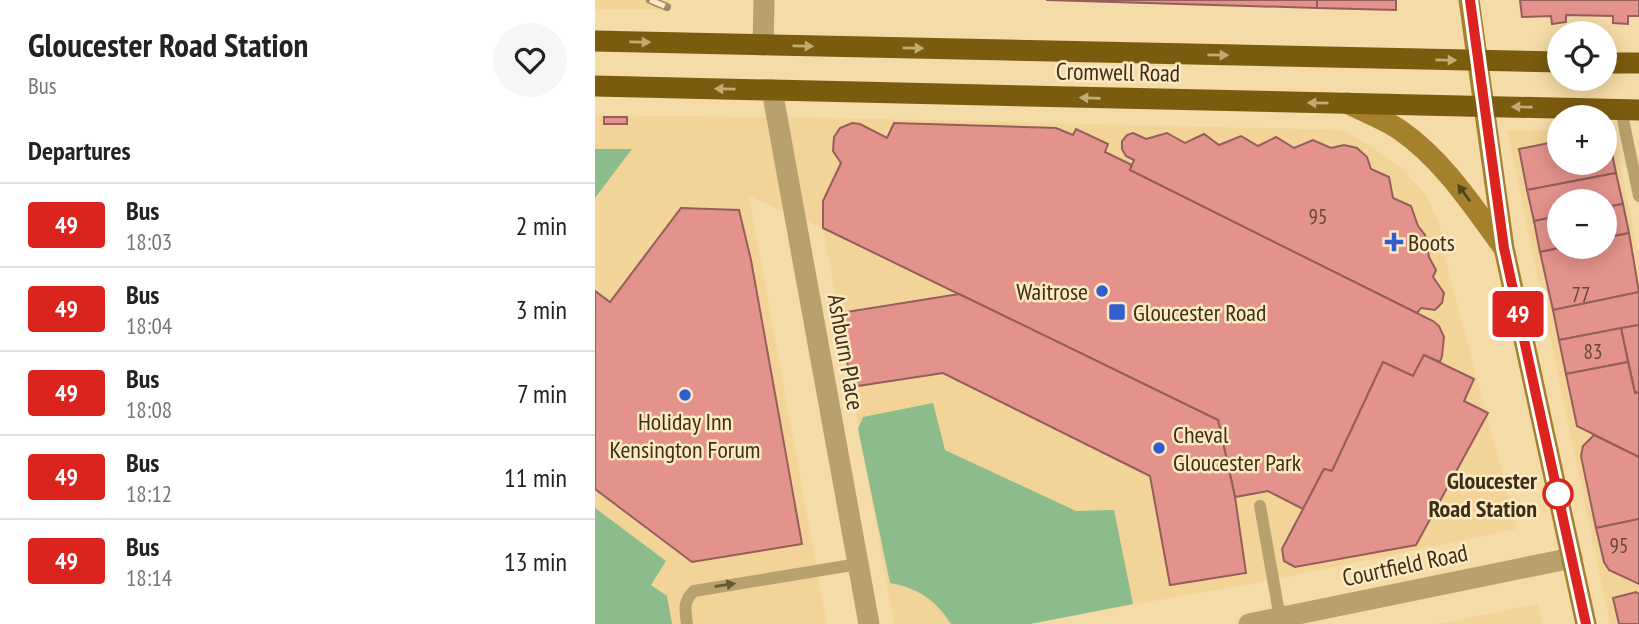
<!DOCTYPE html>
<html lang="en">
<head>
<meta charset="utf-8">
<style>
	body { margin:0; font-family:"PT Sans Narrow",sans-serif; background:#f6f6f6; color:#222; height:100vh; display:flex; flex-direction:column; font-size:26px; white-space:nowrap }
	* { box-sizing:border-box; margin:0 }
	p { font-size:23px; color:#767676 }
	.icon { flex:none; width:38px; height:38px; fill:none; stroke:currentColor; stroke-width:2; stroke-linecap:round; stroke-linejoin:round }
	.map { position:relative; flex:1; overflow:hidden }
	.drawer { display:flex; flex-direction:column; background:#fff; width:595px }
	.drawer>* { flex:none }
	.badge { padding:0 14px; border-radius:5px; font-size:24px; line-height:46px }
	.controls { position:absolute; left:952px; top:21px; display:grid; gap:14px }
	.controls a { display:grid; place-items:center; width:70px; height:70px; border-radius:50%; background:#fff; box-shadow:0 4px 18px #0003; font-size:35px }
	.map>.badge { position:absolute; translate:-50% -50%; box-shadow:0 0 0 4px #fff }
	h2 { padding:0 28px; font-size:26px; line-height:63px }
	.round { display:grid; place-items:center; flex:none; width:74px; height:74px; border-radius:37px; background:#f6f6f6 }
	.head { display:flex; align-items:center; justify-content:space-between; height:119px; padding:0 28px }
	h1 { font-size:33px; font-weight:700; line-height:52px }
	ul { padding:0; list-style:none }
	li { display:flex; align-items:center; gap:21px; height:84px; padding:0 28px; border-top:2px solid #e0e0e0 }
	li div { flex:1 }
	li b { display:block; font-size:26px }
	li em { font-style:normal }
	li .badge { min-width:77px; font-weight:700; text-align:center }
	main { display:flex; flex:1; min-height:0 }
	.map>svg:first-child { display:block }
	.built { fill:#f2d498; fill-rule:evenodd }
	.green { fill:#8cbc8b }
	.building { fill:#e4928c; stroke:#955e5a; stroke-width:2 }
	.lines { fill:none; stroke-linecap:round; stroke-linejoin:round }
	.lane { stroke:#b9a16f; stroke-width:12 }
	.street { stroke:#b9a16f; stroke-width:21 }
	.secondary { stroke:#a6812d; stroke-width:21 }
	.highway { stroke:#7b5c0e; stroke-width:21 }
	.rail-casing { stroke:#9e8b66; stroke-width:8 }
	.rail { stroke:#fee9c0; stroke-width:5; stroke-dasharray:16; stroke-linecap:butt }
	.oneway { fill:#c3aa70 }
	.oneway2 { fill:#54441f }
	.oneway3 { fill:#665738 }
	.line-casing { stroke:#fff; stroke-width:16 }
	.line { stroke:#dc241f; stroke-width:10 }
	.poi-dot { fill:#305ecd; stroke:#fee9c0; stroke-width:2.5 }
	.stop-dot { fill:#fff; stroke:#dc241f; stroke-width:3.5 }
	.labels { text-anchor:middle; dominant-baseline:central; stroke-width:5; stroke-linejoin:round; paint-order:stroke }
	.number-label { font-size:21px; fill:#644836 }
	.street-label { font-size:24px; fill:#392f1a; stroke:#fee9c0 }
	.poi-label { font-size:24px; fill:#392f1a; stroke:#fee9c0; text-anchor:start }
	.stop-label { font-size:24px; font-weight:bold; fill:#392f1a; stroke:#fee9c0; text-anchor:end }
</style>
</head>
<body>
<main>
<section class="drawer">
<div class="head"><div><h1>Gloucester Road Station</h1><p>Bus</p></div><a class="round"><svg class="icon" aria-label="heart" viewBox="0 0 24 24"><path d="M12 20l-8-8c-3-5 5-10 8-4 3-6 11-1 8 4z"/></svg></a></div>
<h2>Departures</h2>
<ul>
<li><span class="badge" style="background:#dc241f;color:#fff">49</span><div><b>Bus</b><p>18:03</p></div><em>2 min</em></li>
<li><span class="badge" style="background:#dc241f;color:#fff">49</span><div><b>Bus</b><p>18:04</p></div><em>3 min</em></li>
<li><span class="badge" style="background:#dc241f;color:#fff">49</span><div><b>Bus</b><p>18:08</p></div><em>7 min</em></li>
<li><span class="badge" style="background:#dc241f;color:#fff">49</span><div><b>Bus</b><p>18:12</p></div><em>11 min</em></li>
<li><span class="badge" style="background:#dc241f;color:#fff">49</span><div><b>Bus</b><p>18:14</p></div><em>13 min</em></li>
</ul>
</section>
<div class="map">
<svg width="1044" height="624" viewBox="0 0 1044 624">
	<rect width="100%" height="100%" fill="#f5dba7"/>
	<g class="built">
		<path d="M 0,0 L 75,0 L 72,7 L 75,9 L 0,9 Z"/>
		<path d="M 0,115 L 238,118 L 747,130 L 776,146 L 806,168 L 830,193 L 845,226 L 852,266 L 922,529 L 655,584 L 430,624 L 299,624 L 228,228 L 154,196 L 232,624 L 0,624 Z"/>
		<path d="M 912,130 L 964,130 L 964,163 L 1010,163 L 1010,130 L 1018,130 L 1044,256 L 1044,624 L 1015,624 ZM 964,201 L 1010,201 L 1010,247 L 964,247 Z"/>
		<path d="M 943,604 L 947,624 L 842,624 Z"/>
	</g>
	<g class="green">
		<path d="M 0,149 L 37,149 L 0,198 Z"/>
		<path d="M 338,403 L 350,450 L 481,511 L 519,510 L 538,604 L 435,624 L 356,624 C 341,600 323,588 295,583 L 263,429 L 268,417 Z"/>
		<path d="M 0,508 L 71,561 L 56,585 L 72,596 L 77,624 L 0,624 Z"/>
	</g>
	<g class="building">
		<path d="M 451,0 L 722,0 L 722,8 Z"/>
		<path d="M 722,0 L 801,0 L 801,10 L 722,8 Z"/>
		<path d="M 925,0 L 1044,0 L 1044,16 L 1033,16 L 1033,24 L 1018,23 L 1018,16 L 971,15 L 971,22 L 957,24 L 956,16 L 927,17 Z"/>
		<rect x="9" y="117" width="23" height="7"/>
		<path d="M 257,123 L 265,124 L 292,138 L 299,123 L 461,128 L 478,135 L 481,129 L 513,144 L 510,152 L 537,165 L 535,170 L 838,321 L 844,326 L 849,337 L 847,356 L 845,362 L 829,355 L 818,376 L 788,362 L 737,471 L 729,469 L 708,509 L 673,491 L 640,497 L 623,420 L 228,228 L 228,201 L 246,163 L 238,151 L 239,137 L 245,128 Z"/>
		<path d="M 538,133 L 551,139 L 572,133 L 590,143 L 609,134 L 624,145 L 646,136 L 663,146 L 681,137 L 699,148 L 718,140 L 736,148 L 749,145 L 762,148 L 772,157 L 776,169 L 794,177 L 798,198 L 816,206 L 823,226 L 830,235 L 834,257 L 841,270 L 838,277 L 849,293 L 847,303 L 840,310 L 826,308 L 822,313 L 535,170 L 539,160 L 531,156 L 527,149 L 527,141 L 532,135 Z"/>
		<path d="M 964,141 L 964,163 L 1010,163 L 1010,143 L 1016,148 L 1021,173 L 932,190 L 924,149 Z"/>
		<path d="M 1021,173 L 1028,204 L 1010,207 L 1010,201 L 964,201 L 964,216 L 939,221 L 932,190 Z"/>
		<path d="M 1028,204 L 1034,233 L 1010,238 L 1010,207 Z"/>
		<path d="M 86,208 L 144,210 L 156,260 L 207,544 L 97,562 L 0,489 L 0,291 L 15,302 Z"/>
		<path d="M 964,216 L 964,247 L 969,247 L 945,252 L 939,221 Z"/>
		<path d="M 1034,233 L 1044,292 L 958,310 L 945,252 L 969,247 L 1010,247 L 1010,238 Z"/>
		<path d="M 1044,292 L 1044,325 L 964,340 L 958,310 Z"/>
		<path d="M 364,294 L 623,420 L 640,497 L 651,573 L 575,585 L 555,476 L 348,373 L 256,387 L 245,313 Z"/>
		<path d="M 1044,325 L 1044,392 L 1040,393 L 1026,328 Z"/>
		<path d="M 1026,328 L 1033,362 L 971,374 L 964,340 Z"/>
		<path d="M 829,355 L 879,379 L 869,401 L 893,413 L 821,545 L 700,567 L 689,561 L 687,549 L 729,469 L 737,471 L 788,362 L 818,376 Z"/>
		<path d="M 1033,362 L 1040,393 L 1044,392 L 1044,457 L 982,426 L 971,374 Z"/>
		<path d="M 999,435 L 1044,457 L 1044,519 L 1001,528 L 986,456 L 988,446 Z"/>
		<path d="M 1044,519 L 1044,584 L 1014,570 L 1009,562 L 1001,528 Z"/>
		<path d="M 1041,592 L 1044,594 L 1044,624 L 1024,624 L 1018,598 Z"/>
	</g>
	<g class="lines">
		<g class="lane">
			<path d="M 1026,110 L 1044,196"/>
			<path d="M 665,506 L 685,618"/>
			<path d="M 92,624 C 90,610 88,601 99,591 L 263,564"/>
		</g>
		<g class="street">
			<path d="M 168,45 L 169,0"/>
			<path d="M 177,90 L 274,624"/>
			<path d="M 654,624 L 977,558"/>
		</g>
		<g class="secondary">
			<path d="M 874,0 L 909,248 L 991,624"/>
			<path d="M 752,103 C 769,112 789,119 805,130 C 848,160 877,205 908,247"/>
		</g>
		<g class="highway">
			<path d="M 0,41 L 964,62"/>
			<path d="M 1010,63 L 1044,63"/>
			<path d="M 0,86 L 1044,110"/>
		</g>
		<g class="rail-casing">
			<path id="rail" d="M 55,0 L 72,7"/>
		</g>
		<use href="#rail" class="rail"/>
	</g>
	<defs><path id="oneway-solid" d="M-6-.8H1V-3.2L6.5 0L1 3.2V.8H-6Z" transform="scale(1.75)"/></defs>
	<g class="oneway">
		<use href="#oneway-solid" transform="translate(45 42) rotate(1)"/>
		<use href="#oneway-solid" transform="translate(208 46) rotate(1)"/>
		<use href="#oneway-solid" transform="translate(318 48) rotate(1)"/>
		<use href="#oneway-solid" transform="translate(623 55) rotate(1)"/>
		<use href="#oneway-solid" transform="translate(851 60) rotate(1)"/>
		<use href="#oneway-solid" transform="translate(130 89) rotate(-179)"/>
		<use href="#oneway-solid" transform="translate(495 98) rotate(-178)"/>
		<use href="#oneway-solid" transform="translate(723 103) rotate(-179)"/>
		<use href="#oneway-solid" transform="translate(927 107) rotate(-179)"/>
	</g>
	<use class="oneway2" href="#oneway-solid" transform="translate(869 193) rotate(-126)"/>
	<use class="oneway3" href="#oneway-solid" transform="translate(130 585) rotate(-9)"/>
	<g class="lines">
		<g class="line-casing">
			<path id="line" d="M 875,0 L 909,248 L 991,624"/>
		</g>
		<use href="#line" class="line"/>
	</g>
	<g class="poi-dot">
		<path d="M795.5 231.5h7v7h7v7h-7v7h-7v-7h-7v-7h7z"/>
		<circle cx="507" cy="291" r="7"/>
		<rect x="513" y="303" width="18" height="18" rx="3.5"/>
		<circle cx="90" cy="395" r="7"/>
		<circle cx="564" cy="448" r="7"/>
	</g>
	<circle class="stop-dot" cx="963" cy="494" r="14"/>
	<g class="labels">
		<g class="number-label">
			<text x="723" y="216">95</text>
			<text x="986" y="294">77</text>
			<text x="998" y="351">83</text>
			<text x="1024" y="545">95</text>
		</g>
		<g class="street-label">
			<text transform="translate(523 72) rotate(1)">Cromwell Road</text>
			<text transform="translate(251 352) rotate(80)">Ashburn Place</text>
			<text transform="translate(810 565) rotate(-12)">Courtfield Road</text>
		</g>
		<g class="poi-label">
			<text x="813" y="242">Boots</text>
			<text x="493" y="291" text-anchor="end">Waitrose</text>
			<text x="538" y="312">Gloucester Road</text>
			<text x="90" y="421" text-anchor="middle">Holiday Inn<tspan x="90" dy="28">Kensington Forum</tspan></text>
			<text x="578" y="434">Cheval<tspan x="578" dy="28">Gloucester Park</tspan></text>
		</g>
		<g class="stop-label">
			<text x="942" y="480">Gloucester<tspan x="942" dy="28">Road Station</tspan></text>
		</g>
	</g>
</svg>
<div class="controls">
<a><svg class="icon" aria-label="locate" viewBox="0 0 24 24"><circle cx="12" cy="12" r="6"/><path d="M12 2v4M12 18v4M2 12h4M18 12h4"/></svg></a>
<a>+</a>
<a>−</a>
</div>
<b class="badge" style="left:923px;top:314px;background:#dc241f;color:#fff">49</b>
</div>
</main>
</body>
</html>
